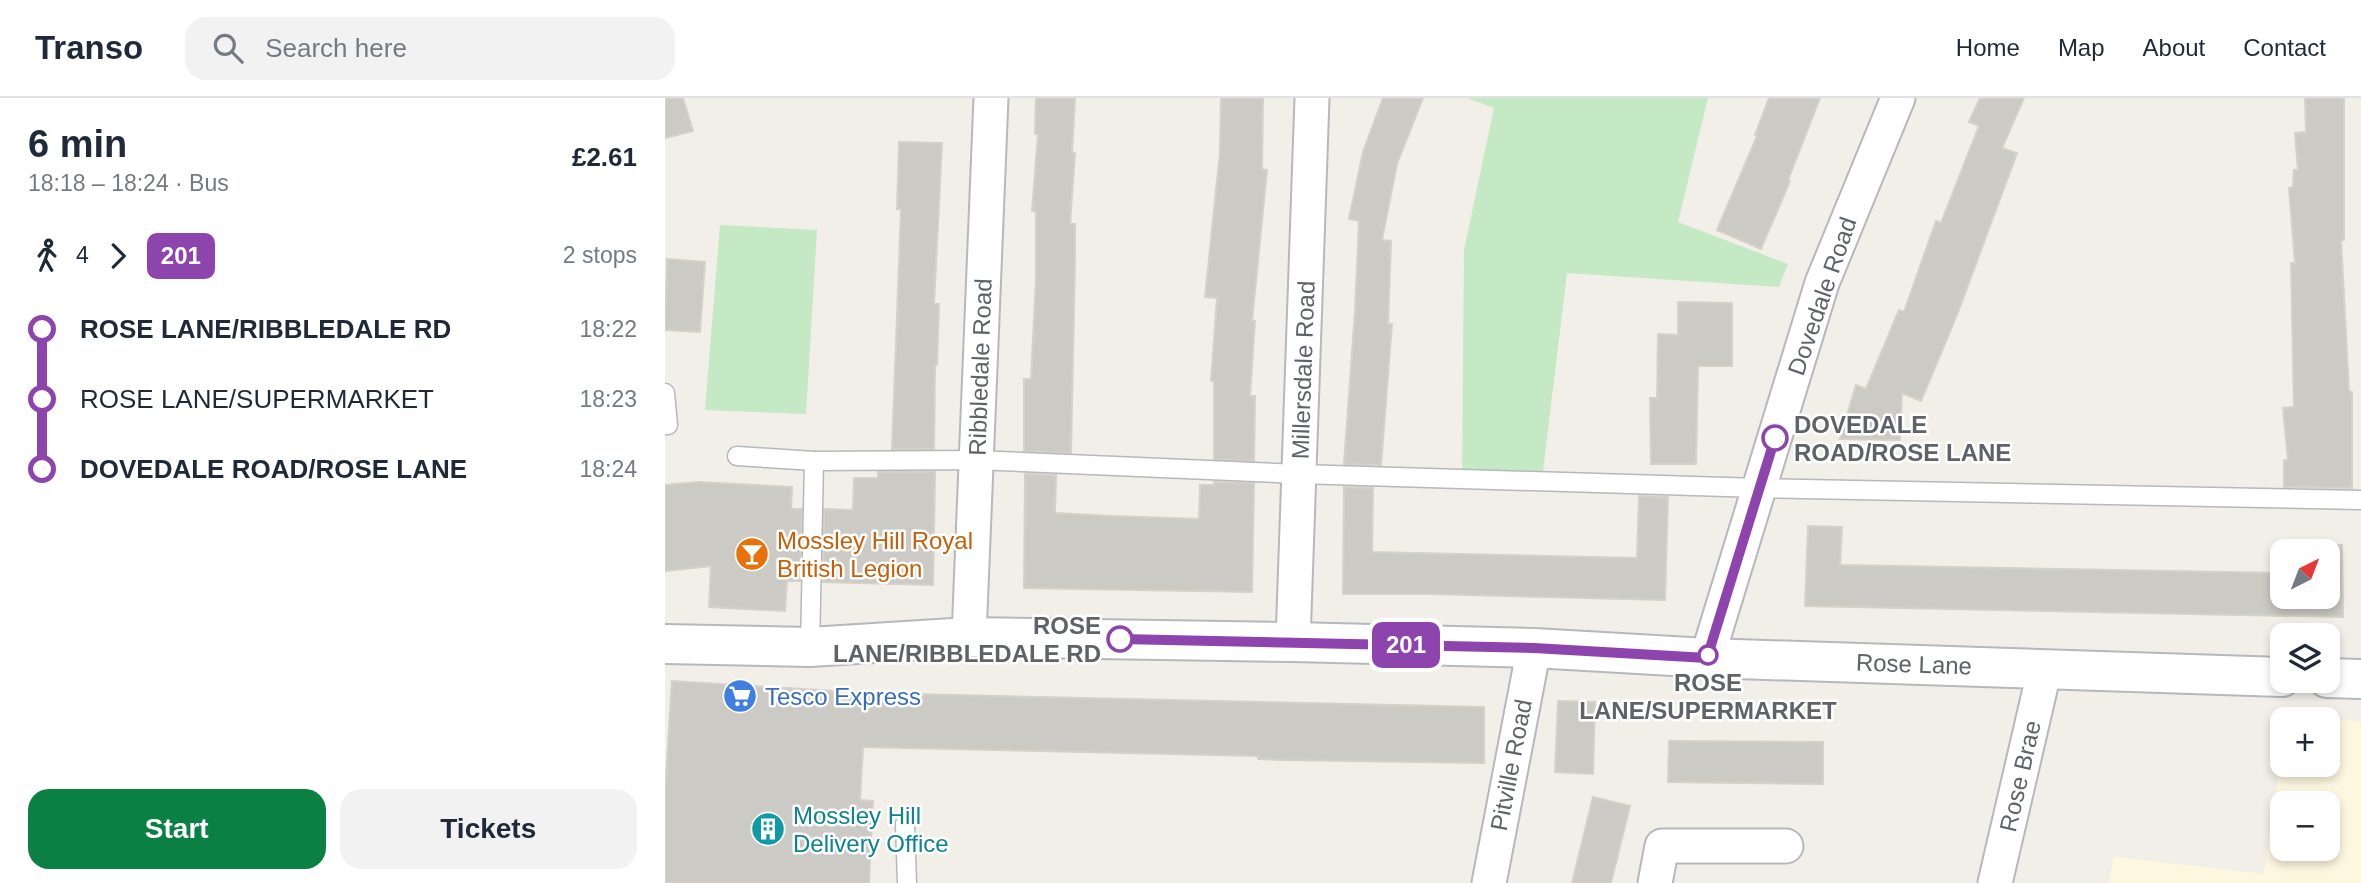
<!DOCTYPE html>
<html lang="en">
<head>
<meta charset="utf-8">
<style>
	body { margin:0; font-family:Arial,sans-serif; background:#f2f2f3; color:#1f2937; height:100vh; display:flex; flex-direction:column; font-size:26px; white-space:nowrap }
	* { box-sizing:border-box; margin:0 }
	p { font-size:23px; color:#747a83 }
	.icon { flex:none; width:38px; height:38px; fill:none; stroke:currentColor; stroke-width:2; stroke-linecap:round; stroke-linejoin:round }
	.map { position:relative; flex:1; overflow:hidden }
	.side { display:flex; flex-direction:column; background:#fff; width:665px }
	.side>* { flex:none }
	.badge { padding:0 14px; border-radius:10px; font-size:24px; line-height:46px }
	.needle { width:46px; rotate:42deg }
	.buttons { position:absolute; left:1605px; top:441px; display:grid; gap:14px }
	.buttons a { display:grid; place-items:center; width:70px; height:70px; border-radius:14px; background:#fff; box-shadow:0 4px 10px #0003; font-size:35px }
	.map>.badge { position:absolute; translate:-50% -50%; box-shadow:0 0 0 4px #fff }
	.legs { display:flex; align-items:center; gap:10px; height:77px; padding:0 28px; font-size:23px }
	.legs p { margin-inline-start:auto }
	.summary { display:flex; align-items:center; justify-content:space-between; height:119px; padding:0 28px }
	h1 { font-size:38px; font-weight:800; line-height:52px }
	.button { display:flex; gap:14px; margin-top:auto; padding:14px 28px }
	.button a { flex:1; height:80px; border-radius:21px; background:#0b8043; color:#fff; font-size:28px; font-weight:800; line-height:80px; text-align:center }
	.button a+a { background:#f2f2f3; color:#1f2937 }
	ul { padding:0 28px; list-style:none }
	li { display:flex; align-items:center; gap:24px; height:70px; font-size:26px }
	li i { display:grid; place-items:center; width:10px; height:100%; margin:0 9px; background:currentColor }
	li i::after { content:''; width:18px; height:18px; margin:-9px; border:5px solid; border-radius:50%; background:#fff }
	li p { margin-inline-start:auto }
	li:first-child i { background:linear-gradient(#0000 50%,currentColor 0) }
	li:last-child i { background:linear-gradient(currentColor 50%,#0000 0) }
	header { display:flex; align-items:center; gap:42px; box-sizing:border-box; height:98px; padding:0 35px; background:#fff; border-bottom:2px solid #e0e1e3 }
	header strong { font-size:33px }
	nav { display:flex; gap:38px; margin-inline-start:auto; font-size:24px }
	.search { width:490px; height:63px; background:#f2f2f3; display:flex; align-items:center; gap:18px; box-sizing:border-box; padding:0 24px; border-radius:21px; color:#747a83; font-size:26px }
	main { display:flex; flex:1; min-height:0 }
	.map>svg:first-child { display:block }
	.commercial { fill:#fef7e0; fill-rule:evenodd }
	.green { fill:#c5e8c5 }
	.building { fill:#cccac5; stroke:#d6d1c6; stroke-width:2 }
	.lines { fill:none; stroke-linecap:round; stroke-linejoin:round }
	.service-casing { stroke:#b5b8bc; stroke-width:21 }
	.minor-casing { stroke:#b5b8bc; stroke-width:37 }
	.tertiary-casing { stroke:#b5b8bc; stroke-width:42 }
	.service { stroke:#fff; stroke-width:18 }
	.minor { stroke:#fff; stroke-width:33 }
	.tertiary { stroke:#fff; stroke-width:38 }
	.line-1-casing { stroke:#fff; stroke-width:16 }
	.line-1 { stroke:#8e44ad; stroke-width:10 }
	.stop-1-dot { fill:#fff; stroke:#8e44ad; stroke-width:3.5 }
	.labels { text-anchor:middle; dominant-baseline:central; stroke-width:5; stroke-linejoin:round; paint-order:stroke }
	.street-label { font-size:24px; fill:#5f6368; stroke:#fff }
	.stop-label { font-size:24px; font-weight:bold; fill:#5f6368; stroke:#fff; text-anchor:start }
	.food-label { font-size:24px; fill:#c56008; stroke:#fff; text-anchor:start }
	.shop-label { font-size:24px; fill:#366cbe; stroke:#fff; text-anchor:start }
	.culture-label { font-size:24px; fill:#0d838f; stroke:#fff; text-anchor:start }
</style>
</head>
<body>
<header>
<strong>Transo</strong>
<div class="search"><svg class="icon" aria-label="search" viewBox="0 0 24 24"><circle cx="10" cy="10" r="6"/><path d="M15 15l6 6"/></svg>Search here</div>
<nav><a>Home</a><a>Map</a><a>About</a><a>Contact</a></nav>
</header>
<main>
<section class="side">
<div class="summary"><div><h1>6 min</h1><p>18:18 – 18:24 · Bus</p></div><b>£2.61</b></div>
<div class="legs"><svg class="icon" aria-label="walk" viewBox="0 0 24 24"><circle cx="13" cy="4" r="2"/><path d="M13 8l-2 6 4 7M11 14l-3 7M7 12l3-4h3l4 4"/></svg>4<svg class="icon" aria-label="forward" viewBox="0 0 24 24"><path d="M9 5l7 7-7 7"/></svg><b class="badge" style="background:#8e44ad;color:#fff">201</b><p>2 stops</p></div>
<ul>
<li><i style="color:#8e44ad"></i><b>ROSE LANE/RIBBLEDALE RD</b><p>18:22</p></li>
<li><i style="color:#8e44ad"></i><span>ROSE LANE/SUPERMARKET</span><p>18:23</p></li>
<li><i style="color:#8e44ad"></i><b>DOVEDALE ROAD/ROSE LANE</b><p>18:24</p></li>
</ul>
<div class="button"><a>Start</a><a>Tickets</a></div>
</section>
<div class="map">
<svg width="1696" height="785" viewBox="0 0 1696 785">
	<rect width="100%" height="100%" fill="#f1efe8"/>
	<path class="commercial" d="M 1663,622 L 1696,623 L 1696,785 L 1444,785 L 1449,759 L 1599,776 L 1617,653 L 1617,667 L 1662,667 ZM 1617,705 L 1662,705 L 1662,751 L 1617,751 Z"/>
	<g class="green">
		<path d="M 802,0 L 1043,0 L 1013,124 L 1123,166 L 1114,189 L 902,175 L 878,373 L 797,373 L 799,152 L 829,10 Z"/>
		<path d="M 55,127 L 152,132 L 141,316 L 40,312 Z"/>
	</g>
	<g class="building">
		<path d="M 0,0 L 18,0 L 28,33 L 0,40 Z"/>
		<path d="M 371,0 L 410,0 L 407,55 L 410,55 L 405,126 L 410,126 L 410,159 L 406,355 L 359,353 L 359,281 L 366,281 L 371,180 L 371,113 L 367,113 L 373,36 L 370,36 Z"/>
		<path d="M 556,0 L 598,0 L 597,71 L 602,72 L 587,223 L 590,223 L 585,298 L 590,298 L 589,363 L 549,361 L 549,283 L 546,283 L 552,200 L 540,199 L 555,54 Z"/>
		<path d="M 718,0 L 758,0 L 732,66 L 717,142 L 726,143 L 723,226 L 727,226 L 716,367 L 679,366 L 690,213 L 694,123 L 684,121 L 698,54 Z"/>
		<path d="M 1104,0 L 1155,0 L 1123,82 L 1125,83 L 1096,151 L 1052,132 L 1092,38 L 1090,37 Z"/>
		<path d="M 1315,0 L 1359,0 L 1337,50 L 1352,55 L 1292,217 L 1256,303 L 1237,295 L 1235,342 L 1175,341 L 1191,287 L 1201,291 L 1234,212 L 1239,214 L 1271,123 L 1276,125 L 1314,28 L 1304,24 Z"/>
		<path d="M 1640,0 L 1679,0 L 1679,142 L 1676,142 L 1684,294 L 1687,294 L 1687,390 L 1619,389 L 1619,362 L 1623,362 L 1618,310 L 1629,309 L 1626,165 L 1630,165 L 1624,90 L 1628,89 L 1629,72 L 1633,72 L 1630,35 L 1641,34 Z"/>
		<path d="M 234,44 L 277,45 L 269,206 L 274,206 L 272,267 L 270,267 L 269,351 L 227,351 L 236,111 L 232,111 Z"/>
		<path d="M 2,161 L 40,164 L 35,234 L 0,232 Z"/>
		<path d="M 1013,204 L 1067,205 L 1067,268 L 1033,268 L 1031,366 L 986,366 L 985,300 L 992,300 L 993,236 L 1013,237 Z"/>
		<path d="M 213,374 L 270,374 L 268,487 L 158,484 L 159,411 L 188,412 L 189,380 L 213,380 Z"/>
		<path d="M 360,376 L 391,377 L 390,415 L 445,418 L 534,421 L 535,387 L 549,387 L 549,384 L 589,385 L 587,494 L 359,490 Z"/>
		<path d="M 34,384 L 127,389 L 126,411 L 137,411 L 135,483 L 122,483 L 120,513 L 44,509 L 46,468 L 0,473 L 0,387 Z"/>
		<path d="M 679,389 L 708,390 L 707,454 L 972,460 L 974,398 L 1003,399 L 1000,502 L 765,496 L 678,496 Z"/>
		<path d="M 1143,428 L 1177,429 L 1175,467 L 1617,475 L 1617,499 L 1662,499 L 1662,453 L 1649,453 L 1649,447 L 1677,447 L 1678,519 L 1140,508 Z"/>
		<path d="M 7,583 L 201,595 L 819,609 L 819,665 L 618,662 L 593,661 L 593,658 L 198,649 L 195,702 L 208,703 L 204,785 L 0,785 L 0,695 Z"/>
		<path d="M 893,603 L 930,604 L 928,676 L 890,674 Z"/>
		<path d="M 1004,643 L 1158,644 L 1158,686 L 1003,684 Z"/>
		<path d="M 928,699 L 965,708 L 946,785 L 907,785 Z"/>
	</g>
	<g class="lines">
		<g class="service-casing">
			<g id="service">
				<path d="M 0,295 L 3,327 L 0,327"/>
				<path d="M 72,358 L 149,363 L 311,362 L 634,376 L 1094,390 L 1696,402"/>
				<path d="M 145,549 L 149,363"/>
				<path d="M 240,726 L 242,785"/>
			</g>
		</g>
		<g class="minor-casing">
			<g id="minor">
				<path d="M 304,539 L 326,0"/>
				<path d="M 628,544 L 647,0"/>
				<path d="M 1042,560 L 1157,185 L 1233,0"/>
				<path d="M 824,785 L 869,550"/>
				<path d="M 990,785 L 997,748 L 1121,748"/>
				<path d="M 1330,785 L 1380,570"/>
			</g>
		</g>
		<g class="tertiary-casing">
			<g id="tertiary">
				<path d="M 0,546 L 145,549 L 304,539 L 628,544 L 869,550 L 1042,560 L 1617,579"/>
				<path d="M 1662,580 L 1696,581"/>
			</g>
		</g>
		<use href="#service" class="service"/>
		<use href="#minor" class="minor"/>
		<use href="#tertiary" class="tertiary"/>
	</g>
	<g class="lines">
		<g class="line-1-casing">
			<path id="line-1" d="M 455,541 L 869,550 L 1042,560 L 1110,340"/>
		</g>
		<use href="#line-1" class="line-1"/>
	</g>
	<defs>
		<g id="bar-disc" transform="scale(1.75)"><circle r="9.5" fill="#e8710a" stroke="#fff"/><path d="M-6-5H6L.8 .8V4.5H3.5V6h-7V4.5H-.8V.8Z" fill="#fff"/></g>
		<g id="supermarket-disc" transform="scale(1.75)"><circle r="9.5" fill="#3f7fe0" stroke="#fff"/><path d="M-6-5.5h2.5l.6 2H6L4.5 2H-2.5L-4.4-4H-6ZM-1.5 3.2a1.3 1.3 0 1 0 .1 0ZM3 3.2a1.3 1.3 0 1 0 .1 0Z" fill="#fff"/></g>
		<g id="building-disc" transform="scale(1.75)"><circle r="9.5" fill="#0f9aa8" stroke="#fff"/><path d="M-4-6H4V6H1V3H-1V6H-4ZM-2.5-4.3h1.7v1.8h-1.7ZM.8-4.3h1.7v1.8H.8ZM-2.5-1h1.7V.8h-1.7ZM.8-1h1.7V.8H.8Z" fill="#fff"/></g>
	</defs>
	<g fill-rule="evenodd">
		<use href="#bar-disc" x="87" y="456"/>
		<use href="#supermarket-disc" x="75" y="598"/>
		<use href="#building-disc" x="103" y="731"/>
	</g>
	<g class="stop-1-dot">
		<circle cx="1110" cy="340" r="12"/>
		<circle cx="455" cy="541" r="12"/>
		<circle cx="1043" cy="557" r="9"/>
	</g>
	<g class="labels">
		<g class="street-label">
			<text transform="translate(1157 198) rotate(-71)">Dovedale Road</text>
			<text transform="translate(315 269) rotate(-88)">Ribbledale Road</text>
			<text transform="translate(638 272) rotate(-88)">Millersdale Road</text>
			<text transform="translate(1249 566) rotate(2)">Rose Lane</text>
			<text transform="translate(846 667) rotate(-79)">Pitville Road</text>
			<text transform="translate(1355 678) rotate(-77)">Rose Brae</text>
		</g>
		<g class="stop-label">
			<text x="1129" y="326">DOVEDALE<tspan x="1129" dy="28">ROAD/ROSE LANE</tspan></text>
			<text x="436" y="527" text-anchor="end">ROSE<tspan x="436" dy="28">LANE/RIBBLEDALE RD</tspan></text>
			<text x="1043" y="584" text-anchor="middle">ROSE<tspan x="1043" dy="28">LANE/SUPERMARKET</tspan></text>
		</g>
		<g class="food-label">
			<text x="112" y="442">Mossley Hill Royal<tspan x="112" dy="28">British Legion</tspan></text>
		</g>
		<g class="shop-label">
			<text x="100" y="598">Tesco Express</text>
		</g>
		<g class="culture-label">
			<text x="128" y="717">Mossley Hill<tspan x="128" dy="28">Delivery Office</tspan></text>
		</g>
	</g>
</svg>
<div class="buttons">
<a><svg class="needle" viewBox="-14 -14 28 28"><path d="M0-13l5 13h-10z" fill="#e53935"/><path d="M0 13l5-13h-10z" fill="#747a83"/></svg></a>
<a><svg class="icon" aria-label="layers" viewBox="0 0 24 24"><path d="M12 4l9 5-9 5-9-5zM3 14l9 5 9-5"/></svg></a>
<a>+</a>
<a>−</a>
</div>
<b class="badge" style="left:741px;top:547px;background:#8e44ad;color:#fff">201</b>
</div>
</main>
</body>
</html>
